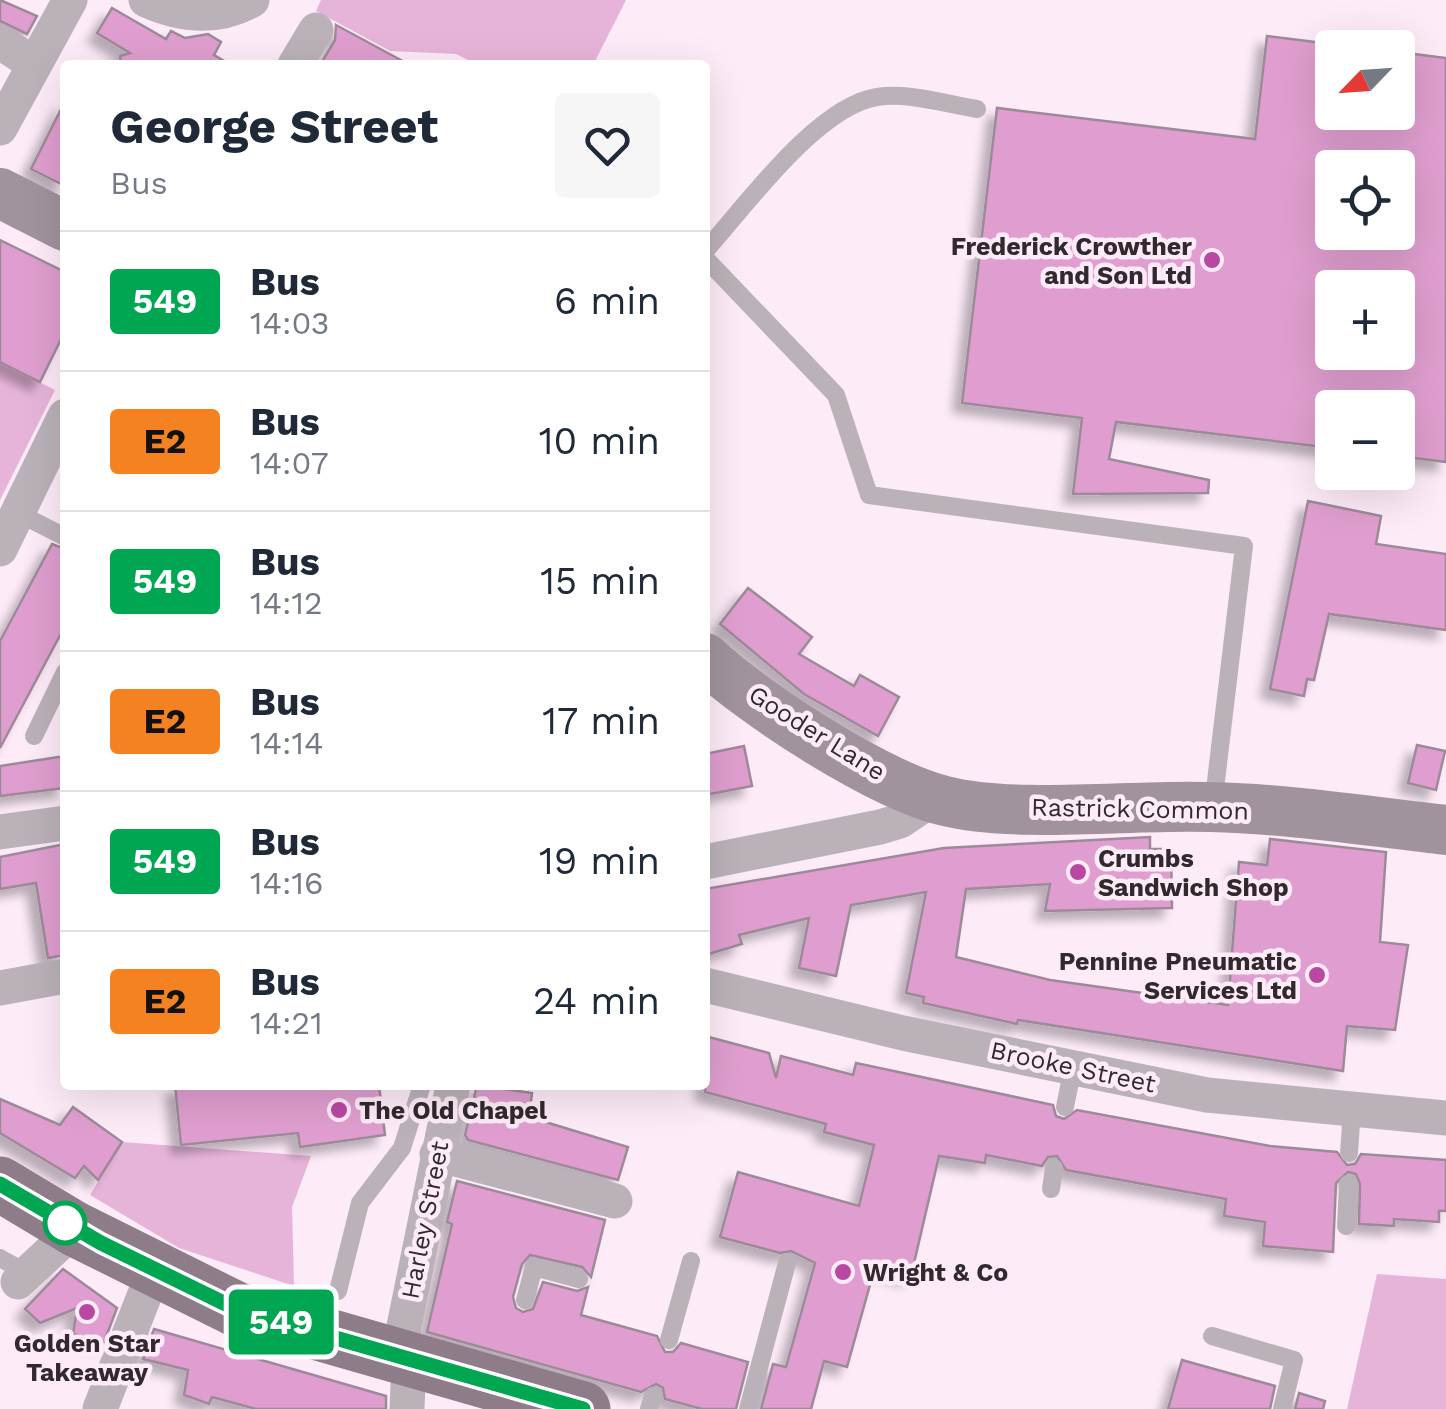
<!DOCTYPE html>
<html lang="en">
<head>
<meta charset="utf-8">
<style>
	body { margin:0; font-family:"Work Sans",sans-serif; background:#f6f6f7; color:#1f2937; height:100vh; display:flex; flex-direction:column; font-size:38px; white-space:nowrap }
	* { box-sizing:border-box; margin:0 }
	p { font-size:32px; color:#747a83 }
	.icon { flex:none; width:55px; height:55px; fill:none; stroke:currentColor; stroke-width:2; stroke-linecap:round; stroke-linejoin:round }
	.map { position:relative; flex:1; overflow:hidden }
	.sheet { position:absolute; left:60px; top:60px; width:650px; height:1030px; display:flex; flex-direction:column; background:#fff; border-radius:10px; box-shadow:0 10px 40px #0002 }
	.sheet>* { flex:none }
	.badge { padding:0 20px; border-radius:8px; font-size:35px; line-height:65px }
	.needle { width:65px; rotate:245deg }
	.controls { position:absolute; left:1315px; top:30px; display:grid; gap:20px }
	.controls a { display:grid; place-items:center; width:100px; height:100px; border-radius:10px; background:#fff; box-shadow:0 10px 40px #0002; font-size:50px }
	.map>.badge { position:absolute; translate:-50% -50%; box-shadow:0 0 0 5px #fff }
	.round { display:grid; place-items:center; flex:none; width:105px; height:105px; border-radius:10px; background:#f6f6f7 }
	.headline { display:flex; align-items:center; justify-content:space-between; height:170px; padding:0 50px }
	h1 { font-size:48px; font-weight:700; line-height:75px }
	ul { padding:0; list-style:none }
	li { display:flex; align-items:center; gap:30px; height:140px; padding:0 50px; border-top:2px solid #e0e1e3 }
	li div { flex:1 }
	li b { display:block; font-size:38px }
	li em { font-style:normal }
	li .badge { min-width:110px; font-weight:700; text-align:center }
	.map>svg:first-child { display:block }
	.green { fill:#e7b4d9 }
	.building { fill:#df9ecf; stroke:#9d8a98; stroke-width:2.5; fill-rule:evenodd; filter:url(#shadow) }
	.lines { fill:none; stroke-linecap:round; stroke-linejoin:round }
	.lane { stroke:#bbb2b9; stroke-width:18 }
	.street { stroke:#bbb2b9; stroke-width:35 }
	.secondary { stroke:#a1939d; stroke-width:50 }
	.primary { stroke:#8e7d89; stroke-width:55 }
	.line-casing { stroke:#fff; stroke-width:22 }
	.line { stroke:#00a651; stroke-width:15 }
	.poi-dot { fill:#b948a3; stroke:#fdebf8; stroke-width:4 }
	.stop-dot { fill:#fff; stroke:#00a651; stroke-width:5 }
	.labels { text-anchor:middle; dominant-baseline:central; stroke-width:9; stroke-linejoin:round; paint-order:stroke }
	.poi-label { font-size:25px; font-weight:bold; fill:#31292e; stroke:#fdebf8; text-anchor:start }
	.street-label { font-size:25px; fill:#31292e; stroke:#fdebf8 }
</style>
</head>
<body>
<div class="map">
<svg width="1446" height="1409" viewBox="0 0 1446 1409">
	<defs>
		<filter id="shadow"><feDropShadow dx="-9" dy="9" stdDeviation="5" flood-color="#0004"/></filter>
	</defs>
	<rect width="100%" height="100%" fill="#fdebf8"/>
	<g class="green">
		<path d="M 321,0 L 626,0 L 593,65 L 478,65 L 456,54 L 390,51 L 316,11 Z"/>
		<path d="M 0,362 L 55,390 L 0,500 Z"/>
		<path d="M 122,1142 L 311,1156 L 292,1207 L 294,1286 L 179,1248 L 90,1195 Z"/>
		<path d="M 1377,1274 L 1446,1279 L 1446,1409 L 1347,1409 Z"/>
	</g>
	<g class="building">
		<path d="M 0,0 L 37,16 L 27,34 L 0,21 Z"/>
		<path d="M 112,8 L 166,39 L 171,31 L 185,38 L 208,34 L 221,42 L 214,55 L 231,65 L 121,65 L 120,56 L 130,53 L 97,33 Z"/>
		<path d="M 336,25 L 410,65 L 320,65 L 335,40 Z"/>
		<path d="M 1267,36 L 1332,44 L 1332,112 L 1398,112 L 1398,52 L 1446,58 L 1446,462 L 1398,456 L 1398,408 L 1332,408 L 1332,448 L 1116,422 L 1109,459 L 1209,480 L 1208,493 L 1073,494 L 1082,418 L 962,403 L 997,108 L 1255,139 ZM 1332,168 L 1398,168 L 1398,232 L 1332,232 ZM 1332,288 L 1398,288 L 1398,352 L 1332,352 Z"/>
		<path d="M 65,101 L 65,186 L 31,169 Z"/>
		<path d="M 0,240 L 65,272 L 65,331 L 40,382 L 0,362 Z"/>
		<path d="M 1308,501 L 1381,516 L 1376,544 L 1446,554 L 1446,630 L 1329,614 L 1314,680 L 1307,679 L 1304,696 L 1270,689 Z"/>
		<path d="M 52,544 L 65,549 L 65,626 L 0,748 L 0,641 Z"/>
		<path d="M 748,588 L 812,637 L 799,654 L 854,686 L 860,675 L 899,697 L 878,736 L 804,694 L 720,624 Z"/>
		<path d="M 1417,745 L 1445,751 L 1436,790 L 1408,783 Z"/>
		<path d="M 744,746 L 752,786 L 705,795 L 705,754 Z"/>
		<path d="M 65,756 L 65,788 L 0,796 L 0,766 Z"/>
		<path d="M 1150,837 L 1150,849 L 1171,849 L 1172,908 L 1045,911 L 1050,884 L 966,889 L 956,957 L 1050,980 L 1228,1005 L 1239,862 L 1267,865 L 1270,839 L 1386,852 L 1380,942 L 1408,945 L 1395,1030 L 1347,1026 L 1343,1071 L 1018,1020 L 1017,1024 L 923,1003 L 924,997 L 906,993 L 926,892 L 851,905 L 836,976 L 799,968 L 809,918 L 739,935 L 742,944 L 705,955 L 705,889 L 944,848 Z"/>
		<path d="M 65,844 L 65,955 L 48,958 L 36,883 L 0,889 L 0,857 Z"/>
		<path d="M 705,1036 L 769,1053 L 776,1078 L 781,1056 L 853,1075 L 856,1063 L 1053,1105 L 1056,1116 L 1064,1119 L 1077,1110 L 1270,1146 L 1337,1152 L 1347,1165 L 1355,1164 L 1361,1154 L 1446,1160 L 1446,1211 L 1439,1211 L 1439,1222 L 1394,1219 L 1394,1226 L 1359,1224 L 1360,1184 L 1356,1174 L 1348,1172 L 1336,1183 L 1333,1252 L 1263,1246 L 1265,1222 L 1224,1216 L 1226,1199 L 1066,1170 L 1057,1156 L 1048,1157 L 1042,1166 L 986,1155 L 985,1163 L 939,1156 L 911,1276 L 875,1267 L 847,1367 L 824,1361 L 811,1409 L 761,1409 L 773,1364 L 786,1367 L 815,1263 L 791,1251 L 780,1253 L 720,1237 L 738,1172 L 859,1206 L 874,1145 L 824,1132 L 826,1124 L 705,1092 Z"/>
		<path d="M 175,1085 L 379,1085 L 385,1135 L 300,1147 L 298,1133 L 181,1145 Z"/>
		<path d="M 477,1085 L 532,1093 L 529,1117 L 628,1147 L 618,1180 L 468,1140 L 465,1135 Z"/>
		<path d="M 0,1099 L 60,1125 L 73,1107 L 122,1142 L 98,1180 L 84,1166 L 75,1178 L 0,1133 Z"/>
		<path d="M 457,1181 L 605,1220 L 591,1277 L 582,1267 L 530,1255 L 522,1264 L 513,1297 L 516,1308 L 523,1312 L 533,1309 L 543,1282 L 577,1291 L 588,1287 L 581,1315 L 657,1336 L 665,1352 L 673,1352 L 681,1343 L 748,1362 L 736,1409 L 702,1409 L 665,1399 L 663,1388 L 656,1384 L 641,1392 L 427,1332 L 452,1224 L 447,1222 Z"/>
		<path d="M 63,1269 L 117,1308 L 104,1342 L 73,1334 L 77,1308 L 40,1323 L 25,1309 Z"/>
		<path d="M 154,1329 L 386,1396 L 386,1409 L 256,1409 L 212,1397 L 209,1404 L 184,1395 L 188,1370 L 143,1359 Z"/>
		<path d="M 1182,1360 L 1275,1386 L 1270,1409 L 1168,1409 Z"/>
		<path d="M 1299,1393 L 1325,1401 L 1323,1409 L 1295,1409 Z"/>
	</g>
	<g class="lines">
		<g class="lane">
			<path d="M 705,251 C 744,208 817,106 877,97 C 908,92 946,104 977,109"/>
			<path d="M 705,258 L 836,395 L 869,495 L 1244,546 L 1213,806"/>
			<path d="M 18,513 L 65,537"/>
			<path d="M 34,736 L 65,672"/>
			<path d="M 1065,1107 L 1073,1067"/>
			<path d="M 1349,1153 L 1352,1109"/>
			<path d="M 1051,1189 L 1054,1168"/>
			<path d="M 1346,1226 L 1348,1184"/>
			<path d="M 0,1258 L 27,1273"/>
			<path d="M 338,1291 L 360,1203 L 402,1148 L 422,1085"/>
			<path d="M 525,1300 L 534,1267 L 579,1279"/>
			<path d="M 1212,1336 L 1294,1360 L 1282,1409"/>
			<path d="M 669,1340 L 691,1261"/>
			<path d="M 649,1409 L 653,1396"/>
			<path d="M 748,1409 L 787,1263"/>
		</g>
		<g class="street">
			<path d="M 146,0 C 182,16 217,20 252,0"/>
			<path d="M 0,42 L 34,64"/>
			<path d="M 295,65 L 316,30"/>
			<path d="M 0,128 L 70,0"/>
			<path d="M 0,549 L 65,416"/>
			<path d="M 0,832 L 65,823"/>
			<path d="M 705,862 L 880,827 L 900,821 L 934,798"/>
			<path d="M 705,985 L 903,1033 L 1207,1095 L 1446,1118"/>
			<path d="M 0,988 L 65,976"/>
			<path d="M 437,1154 L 615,1201"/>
			<path d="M 18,1282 L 75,1229"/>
			<path d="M 398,1356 L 453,1085"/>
			<path d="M 100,1409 L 154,1271"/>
			<path d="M 407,1409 L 409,1359"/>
		</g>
		<g class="secondary">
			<path d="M 0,193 L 65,226"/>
			<path d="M 705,658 C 755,705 879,785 945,801 C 1018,819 1133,804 1211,807 C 1290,809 1368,821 1446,830"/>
		</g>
		<path class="primary" d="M 0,1184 L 75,1229 L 238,1310 L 583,1409"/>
	</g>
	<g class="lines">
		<g class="line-casing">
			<path id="line" d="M 0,1184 L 101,1243 L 238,1310 L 583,1409"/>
		</g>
		<use href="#line" class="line"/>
	</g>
	<g class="poi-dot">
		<circle cx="1212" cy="260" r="10"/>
		<circle cx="1078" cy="872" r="10"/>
		<circle cx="1317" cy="975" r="10"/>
		<circle cx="339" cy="1110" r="10"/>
		<circle cx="843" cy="1272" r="10"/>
		<circle cx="87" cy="1312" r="10"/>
	</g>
	<circle class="stop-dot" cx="65" cy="1223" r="20"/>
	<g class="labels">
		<g class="poi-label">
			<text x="1192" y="246" text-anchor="end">Frederick Crowther<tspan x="1192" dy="29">and Son Ltd</tspan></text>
			<text x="1098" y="858">Crumbs<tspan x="1098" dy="29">Sandwich Shop</tspan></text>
			<text x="1297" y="961" text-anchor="end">Pennine Pneumatic<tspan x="1297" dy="29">Services Ltd</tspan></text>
			<text x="359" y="1110">The Old Chapel</text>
			<text x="863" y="1272">Wright &amp; Co</text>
			<text x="87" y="1343" text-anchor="middle">Golden Star<tspan x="87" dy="29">Takeaway</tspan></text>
		</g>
		<g class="street-label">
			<text transform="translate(817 733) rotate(32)">Gooder Lane</text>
			<text transform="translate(1140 809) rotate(1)">Rastrick Common</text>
			<text transform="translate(1073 1067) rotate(12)">Brooke Street</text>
			<text transform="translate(425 1220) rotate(-79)">Harley Street</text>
		</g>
	</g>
</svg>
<div class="controls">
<a><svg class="needle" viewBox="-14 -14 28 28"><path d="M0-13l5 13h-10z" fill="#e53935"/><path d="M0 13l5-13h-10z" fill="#747a83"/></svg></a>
<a><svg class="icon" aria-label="locate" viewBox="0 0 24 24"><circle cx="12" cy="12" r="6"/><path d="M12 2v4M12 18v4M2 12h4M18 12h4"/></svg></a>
<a>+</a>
<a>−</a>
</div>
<b class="badge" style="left:281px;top:1322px;background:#00a651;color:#fff">549</b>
<section class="sheet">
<div class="headline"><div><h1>George Street</h1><p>Bus</p></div><a class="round"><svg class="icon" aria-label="heart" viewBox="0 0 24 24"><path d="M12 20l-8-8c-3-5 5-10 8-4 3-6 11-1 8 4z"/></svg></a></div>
<ul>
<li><span class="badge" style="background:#00a651;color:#fff">549</span><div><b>Bus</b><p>14:03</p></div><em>6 min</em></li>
<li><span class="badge" style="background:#f58220;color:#111">E2</span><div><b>Bus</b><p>14:07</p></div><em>10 min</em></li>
<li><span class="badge" style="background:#00a651;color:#fff">549</span><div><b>Bus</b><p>14:12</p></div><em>15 min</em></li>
<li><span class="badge" style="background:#f58220;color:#111">E2</span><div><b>Bus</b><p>14:14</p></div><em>17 min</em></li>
<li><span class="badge" style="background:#00a651;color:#fff">549</span><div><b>Bus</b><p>14:16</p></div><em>19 min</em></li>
<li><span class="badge" style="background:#f58220;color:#111">E2</span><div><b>Bus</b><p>14:21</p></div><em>24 min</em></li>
</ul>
</section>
</div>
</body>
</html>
